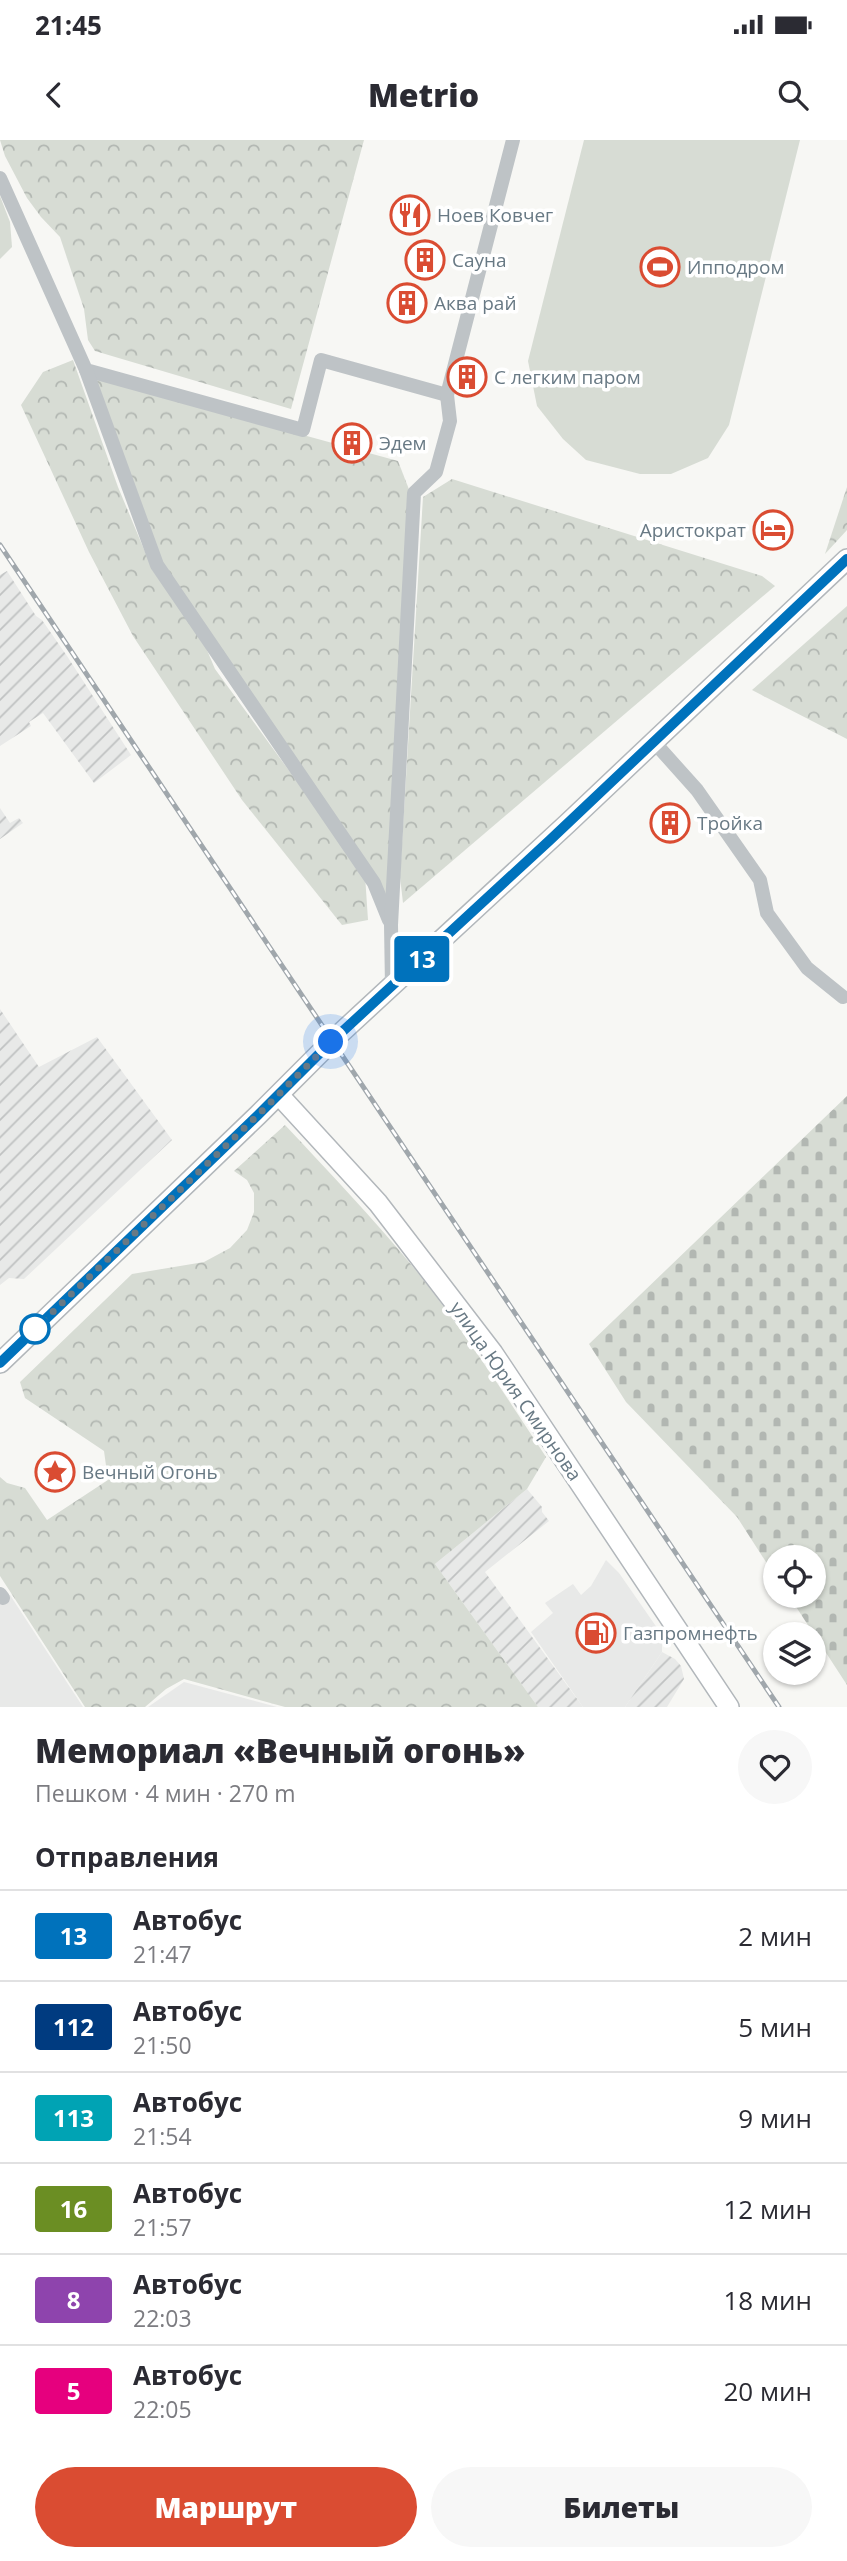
<!DOCTYPE html>
<html lang="ru">
<head>
<meta charset="utf-8">
<style>
	body { margin:0; font-family:"Open Sans",sans-serif; background:#f7f7f7; color:#2b2b33; height:100vh; display:flex; flex-direction:column; font-size:26px; white-space:nowrap }
	* { box-sizing:border-box; margin:0 }
	p { font-size:23px; color:#7c7c81 }
	.icon { flex:none; width:38px; height:38px; fill:none; stroke:currentColor; stroke-width:2; stroke-linecap:round; stroke-linejoin:round }
	.map { position:relative; height:1567px; overflow:hidden }
	.panel { display:flex; flex-direction:column; background:#fff; flex:1 }
	.panel>* { flex:none }
	.badge { padding:0 14px; border-radius:5px; font-size:24px; line-height:46px }
	.controls { position:absolute; left:763px; top:1405px; display:grid; gap:14px }
	.controls a { display:grid; place-items:center; width:63px; height:63px; border-radius:50%; background:#fff; box-shadow:0 2px 5px #0004; font-size:35px }
	.you { position:absolute; width:35px; height:35px; margin:-18px; border:5px solid #fff; border-radius:50%; background:#1a73e8; box-shadow:0 0 0 10px #1a73e833 }
	.map>.badge { position:absolute; translate:-50% -50%; box-shadow:0 0 0 4px #fff }
	h2 { padding:0 35px; font-size:26px; line-height:63px }
	.round { display:grid; place-items:center; flex:none; width:74px; height:74px; border-radius:37px; background:#f7f7f7 }
	.overview { display:flex; align-items:center; justify-content:space-between; height:119px; padding:0 35px }
	h1 { font-size:33px; font-weight:800; line-height:52px }
	.primary-button { display:flex; gap:14px; margin-top:auto; padding:14px 35px }
	.primary-button a { flex:1; height:80px; border-radius:42px; background:#da4c32; color:#fff; font-size:28px; font-weight:800; line-height:80px; text-align:center }
	.primary-button a+a { background:#f7f7f7; color:#2b2b33 }
	ul { padding:0; list-style:none }
	li { display:flex; align-items:center; gap:21px; height:91px; padding:0 35px; border-top:2px solid #e1e1e2 }
	li div { flex:1 }
	li b { display:block; font-size:26px }
	li em { font-style:normal }
	li .badge { min-width:77px; font-weight:700; text-align:center }
	.status { display:flex; justify-content:space-between; align-items:center; height:49px; padding:0 35px; background:#fff; direction:ltr }
	.status svg { height:19px; fill:currentColor }
	header { display:flex; justify-content:space-between; align-items:center; height:91px; padding:0 35px; background:#fff; font-size:32px; font-weight:800 }
	.map>svg:first-child { display:block }
	.built { fill:#e8e9e8 }
	.industrial { fill:url(#industrial-furrows) }
	.green { fill:#d7dcd4 }
	.forest { fill:url(#forest-crowns) }
	.cemetery { fill:url(#cemetery-stones) }
	.lines { fill:none; stroke-linecap:round; stroke-linejoin:round }
	.major-casing { stroke:#b2b7bb; stroke-width:22 }
	.minor { stroke:#bec3c6; stroke-width:14 }
	.major { stroke:#fff; stroke-width:19 }
	.rail-casing { stroke:#a0a7ac; stroke-width:5 }
	.rail { stroke:#fff; stroke-width:2.5; stroke-dasharray:8; stroke-linecap:butt }
	.line-casing { stroke:#fff; stroke-width:16 }
	.line { stroke:#0072bc; stroke-width:10 }
	.walk { stroke:#687984; stroke-width:7; stroke-dasharray:0 12.6 }
	.stop-dot { fill:#fff; stroke:#0072bc; stroke-width:3.5 }
	.labels { text-anchor:middle; dominant-baseline:central; stroke-width:7; stroke-linejoin:round; paint-order:stroke }
	.poi-label { font-size:19px; fill:#687984; stroke:#fff; text-anchor:start }
	.street-label { font-size:19px; fill:#687984; stroke:#fff }
</style>
</head>
<body>
<div class="status"><b>21:45</b><svg viewBox="0 0 49 12"><path d="M0 12V9h3v3zM5 12V6h3v6zM10 12V3h3v9zM15 12V0h3v12zM26 1h20v11H26zM47 4h2v5h-2z"/></svg></div>
<header><svg class="icon" aria-label="back" viewBox="0 0 24 24"><path d="M15 5l-7 7 7 7"/></svg>Metrio<svg class="icon" aria-label="search" viewBox="0 0 24 24"><circle cx="10" cy="10" r="6"/><path d="M15 15l6 6"/></svg></header>
<div class="map">
<svg width="847" height="1567" viewBox="0 0 847 1567">
	<defs>
		<pattern id="industrial-furrows" width="10" height="10" patternUnits="userSpaceOnUse" patternTransform="scale(1.75)"><rect width="10" height="10" fill="#e8e9e8"/><path d="M-1 1l2-2M0 10L10 0M9 11l2-2" fill="none" stroke="#c0c2c2"/></pattern>
		<pattern id="forest-crowns" width="20" height="18" patternUnits="userSpaceOnUse" patternTransform="scale(1.75)"><rect width="20" height="18" fill="#d7dcd4"/><path d="M2 6a3 3 0 1 1 6 0M12 15a3 3 0 1 1 6 0" fill="none" stroke="#b2b7b2"/></pattern>
		<pattern id="cemetery-stones" width="16" height="16" patternUnits="userSpaceOnUse" patternTransform="scale(1.75)"><rect width="16" height="16" fill="#d7dcd4"/><path d="M2 7V4a2 2 0 0 1 4 0v3zM10 15v-3a2 2 0 0 1 4 0v3z" fill="#b2b7b2"/></pattern>
	</defs>
	<rect width="100%" height="100%" fill="#f7f7f4"/>
	<g class="built">
		<path d="M 606,1420 L 619,1433 L 662,1495 L 662,1512 L 625,1567 L 583,1567 L 531,1492 L 553,1473 L 545,1463 L 573,1444 L 581,1455 L 591,1446 Z"/>
		<path d="M 10,1455 L 83,1567 L 0,1567 L 0,1462 Z"/>
		<path d="M 184,1542 L 277,1567 L 148,1567 Z"/>
	</g>
	<g class="industrial">
		<path d="M 7,431 L 36,476 L 42,480 L 67,516 L 131,615 L 94,643 L 43,573 L 29,582 L 31,586 L 0,606 L 0,435 Z"/>
		<path d="M 0,668 L 10,683 L 19,678 L 23,683 L 0,699 Z"/>
		<path d="M 0,869 L 39,927 L 97,897 L 172,1000 L 24,1139 L 9,1138 L 0,1145 Z"/>
		<path d="M 527,1349 L 542,1367 L 542,1372 L 549,1381 L 485,1432 L 583,1567 L 538,1567 L 435,1424 Z"/>
		<path d="M 662,1512 L 675,1519 L 681,1526 L 684,1539 L 667,1567 L 625,1567 Z"/>
	</g>
	<g class="green">
		<path d="M 584,0 L 800,0 L 729,285 L 708,318 L 671,334 L 640,334 L 586,320 L 563,299 L 537,266 L 528,221 Z"/>
		<path d="M 0,56 L 10,82 L 12,107 L 0,119 Z"/>
	</g>
	<g class="forest">
		<path d="M 0,0 L 364,0 L 291,269 L 95,211 L 88,200 L 84,169 L 60,97 L 41,77 L 27,58 L 5,16 Z"/>
		<path d="M 73,220 L 118,347 L 153,431 L 201,496 L 215,529 L 365,735 L 368,780 L 342,785 L 242,660 L 133,496 L 89,412 L 21,265 L 43,232 Z"/>
		<path d="M 91,237 L 398,321 L 410,352 L 388,758 L 161,422 Z"/>
		<path d="M 452,339 L 762,436 L 775,446 L 403,763 L 400,737 L 423,357 Z"/>
		<path d="M 847,347 L 847,390 L 825,414 Z"/>
		<path d="M 847,466 L 847,599 L 752,550 Z"/>
		<path d="M 285,985 C 329,1032 373,1078 414,1128 C 462,1188 504,1253 546,1317 L 527,1349 L 435,1424 L 538,1567 L 285,1567 L 184,1539 L 166,1549 L 145,1567 L 85,1567 L 0,1436 L 0,1337 L 7,1343 L 25,1348 L 47,1380 L 108,1340 L 104,1311 L 25,1258 L 20,1242 L 132,1134 L 204,1122 L 230,1108 L 247,1090 L 254,1072 L 254,1053 L 247,1040 L 234,1031 Z"/>
	</g>
	<path class="cemetery" d="M 847,956 L 847,1545 L 789,1456 L 814,1456 L 814,1418 L 775,1418 L 775,1436 L 737,1377 L 626,1262 L 589,1204 Z"/>
	<g class="lines">
		<g class="major-casing">
			<g id="major">
				<path d="M 279,955 L 378,1063 L 493,1213 L 729,1567"/>
				<path d="M 0,1223 L 258,975 L 331,902 L 568,683 L 847,419"/>
			</g>
		</g>
		<g class="minor">
			<path d="M 0,38 L 86,230 L 303,290 L 321,220 L 447,255"/>
			<path d="M 86,230 L 157,425 L 374,743 L 389,780"/>
			<path d="M 654,602 L 697,650 L 760,740 L 767,773 L 807,828 L 843,857"/>
			<path d="M 392,847 L 391,785 L 414,353 L 436,332 L 450,281 L 447,255 L 513,0"/>
			<path d="M 0,1454 L 3,1458"/>
		</g>
		<use href="#major" class="major"/>
		<g class="rail-casing">
			<path id="rail" d="M 0,405 L 779,1567"/>
		</g>
		<use href="#rail" class="rail"/>
	</g>
	<g class="lines">
		<g class="line-casing">
			<path id="line" d="M 0,1223 L 258,975 L 331,902 L 550,700 L 847,419"/>
		</g>
		<use href="#line" class="line"/>
		<path class="walk" d="M 35,1189 L 258,975 L 331,902"/>
	</g>
	<defs>
		<g id="restaurant-ring" transform="scale(2.0125)"><circle r="9.5" fill="#fff" stroke="#da4c32" stroke-width="1.5"/><path d="M-5-6h1v4h1v-4h1v4h1v-4h1v5L-1.5 .5V6h-2V.5L-5-1ZM5-6V6H3V1.5H1.5Q1.5-4 5-6Z" fill="#da4c32"/></g>
		<g id="building-ring" transform="scale(2.0125)"><circle r="9.5" fill="#fff" stroke="#da4c32" stroke-width="1.5"/><path d="M-4-6H4V6H1V3H-1V6H-4ZM-2.5-4.3h1.7v1.8h-1.7ZM.8-4.3h1.7v1.8H.8ZM-2.5-1h1.7V.8h-1.7ZM.8-1h1.7V.8H.8Z" fill="#da4c32"/></g>
		<g id="stadium-ring" transform="scale(2.0125)"><circle r="9.5" fill="#fff" stroke="#da4c32" stroke-width="1.5"/><path d="M0-5a6.5 5 0 1 0 0 10a6.5 5 0 1 0 0-10ZM-3.5-1.8h7v3.6h-7Z" fill="#da4c32"/></g>
		<g id="hotel-ring" transform="scale(2.0125)"><circle r="9.5" fill="#fff" stroke="#da4c32" stroke-width="1.5"/><path d="M-6-4.5h1.5V1H6V5H4.5V3h-9V5H-6ZM-4 0a1.8 1.8 0 1 1 3.6 0ZM.5 0V-2.5h3Q6-2.5 6 0Z" fill="#da4c32"/></g>
		<g id="sight-ring" transform="scale(2.0125)"><circle r="9.5" fill="#fff" stroke="#da4c32" stroke-width="1.5"/><path d="M0-6L1.8-2.2L6-1.7L2.9 1.2L3.7 5.4L0 3.3L-3.7 5.4L-2.9 1.2L-6-1.7L-1.8-2.2Z" fill="#da4c32"/></g>
		<g id="fuel-ring" transform="scale(2.0125)"><circle r="9.5" fill="#fff" stroke="#da4c32" stroke-width="1.5"/><path d="M-5.5-6h7V0h2V4h1.3V-2.5L3-4.5l.8-.8L6-3V5H2.5V1h-1V6h-7ZM-4.2-4.7v3.2H.2V-4.7Z" fill="#da4c32"/></g>
	</defs>
	<g fill-rule="evenodd">
		<use href="#restaurant-ring" x="410" y="75"/>
		<use href="#building-ring" x="425" y="120"/>
		<use href="#stadium-ring" x="660" y="127"/>
		<use href="#building-ring" x="407" y="163"/>
		<use href="#building-ring" x="467" y="237"/>
		<use href="#building-ring" x="352" y="303"/>
		<use href="#hotel-ring" x="773" y="390"/>
		<use href="#building-ring" x="670" y="683"/>
		<use href="#sight-ring" x="55" y="1332"/>
		<use href="#fuel-ring" x="596" y="1493"/>
	</g>
	<circle class="stop-dot" cx="35" cy="1189" r="14"/>
	<g class="labels">
		<g class="poi-label">
			<text x="437" y="75">Ноев Ковчег</text>
			<text x="452" y="120">Сауна</text>
			<text x="687" y="127">Ипподром</text>
			<text x="434" y="163">Аква рай</text>
			<text x="494" y="237">С легким паром</text>
			<text x="379" y="303">Эдем</text>
			<text x="746" y="390" text-anchor="end">Аристократ</text>
			<text x="697" y="683">Тройка</text>
			<text x="82" y="1332">Вечный Огонь</text>
			<text x="623" y="1493">Газпромнефть</text>
		</g>
		<g class="street-label">
			<text transform="translate(516 1251) rotate(55)">улица Юрия Смирнова</text>
		</g>
	</g>
</svg>
<div class="controls">
<a><svg class="icon" aria-label="locate" viewBox="0 0 24 24"><circle cx="12" cy="12" r="6"/><path d="M12 2v4M12 18v4M2 12h4M18 12h4"/></svg></a>
<a><svg class="icon" aria-label="layers" viewBox="0 0 24 24"><path d="M12 4l9 5-9 5-9-5zM3 14l9 5 9-5"/></svg></a>
</div>
<div class="you" style="left:331px;top:902px"></div>
<b class="badge" style="left:422px;top:819px;background:#0072bc;color:#fff">13</b>
</div>
<section class="panel">
<div class="overview"><div><h1>Мемориал «Вечный огонь»</h1><p>Пешком · 4 мин · 270 m</p></div><a class="round"><svg class="icon" aria-label="heart" viewBox="0 0 24 24"><path d="M12 20l-8-8c-3-5 5-10 8-4 3-6 11-1 8 4z"/></svg></a></div>
<h2>Отправления</h2>
<ul>
<li><span class="badge" style="background:#0072bc;color:#fff">13</span><div><b>Автобус</b><p>21:47</p></div><em>2 мин</em></li>
<li><span class="badge" style="background:#003b80;color:#fff">112</span><div><b>Автобус</b><p>21:50</p></div><em>5 мин</em></li>
<li><span class="badge" style="background:#00a3b4;color:#fff">113</span><div><b>Автобус</b><p>21:54</p></div><em>9 мин</em></li>
<li><span class="badge" style="background:#6b8e23;color:#fff">16</span><div><b>Автобус</b><p>21:57</p></div><em>12 мин</em></li>
<li><span class="badge" style="background:#8e44ad;color:#fff">8</span><div><b>Автобус</b><p>22:03</p></div><em>18 мин</em></li>
<li><span class="badge" style="background:#e6007e;color:#fff">5</span><div><b>Автобус</b><p>22:05</p></div><em>20 мин</em></li>
</ul>
<div class="primary-button"><a>Маршрут</a><a>Билеты</a></div>
</section>
</body>
</html>
